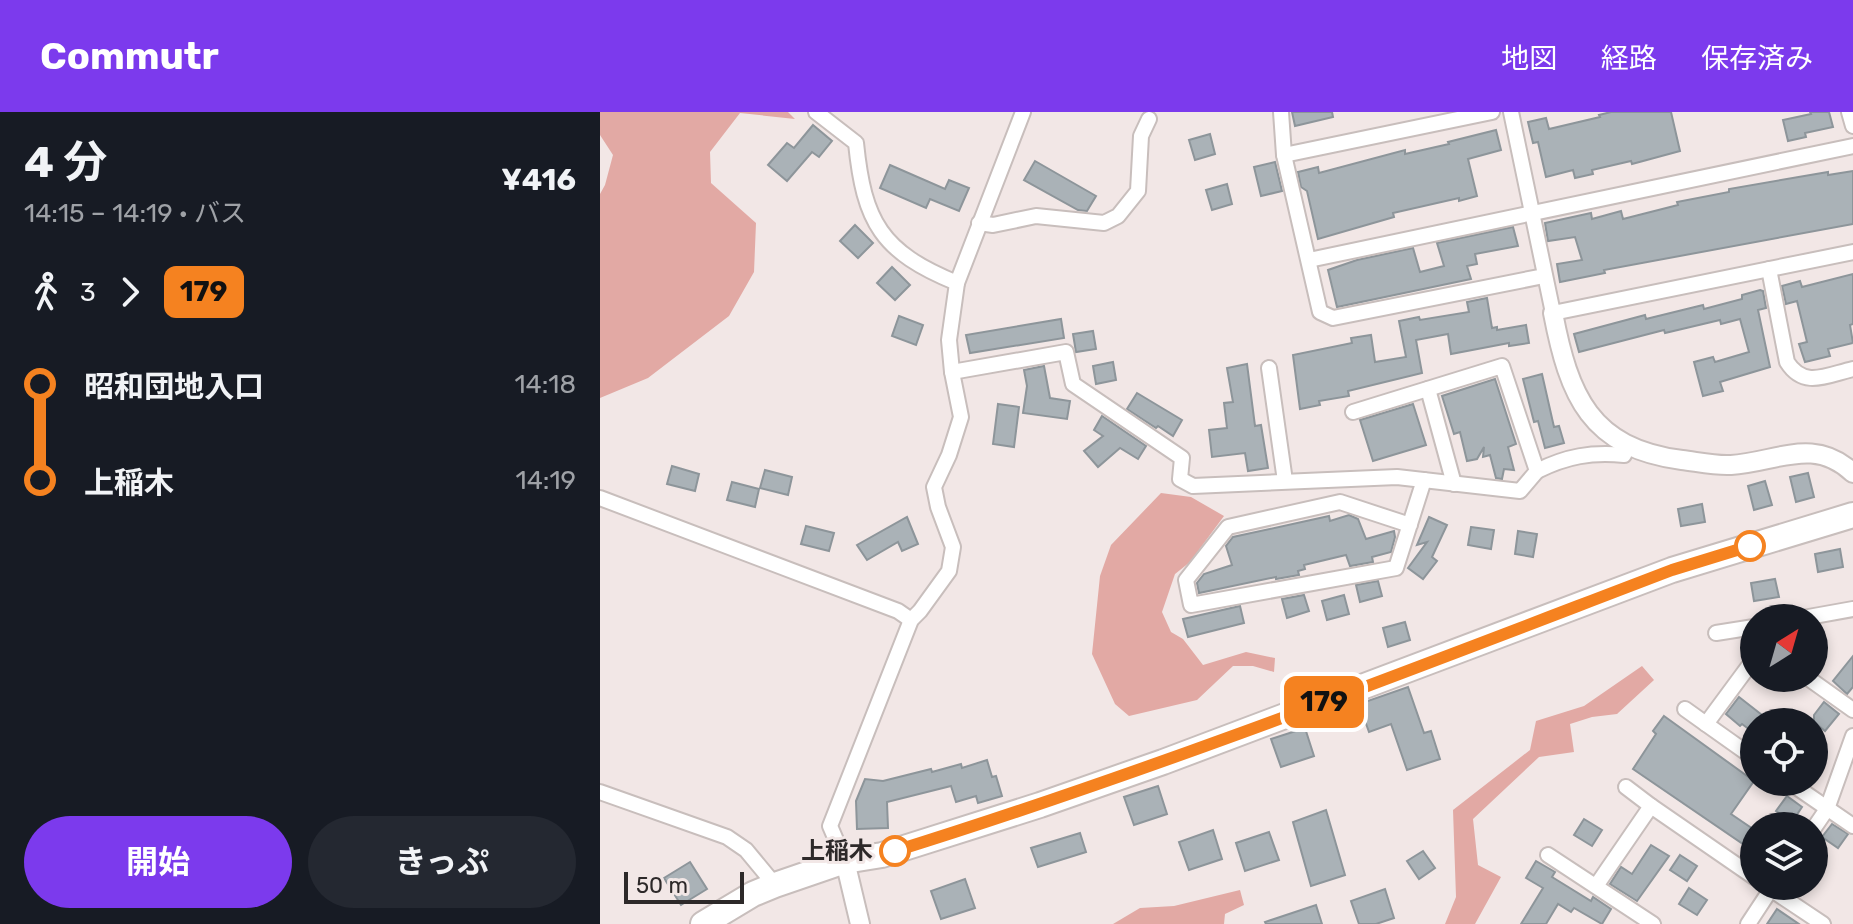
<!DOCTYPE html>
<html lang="ja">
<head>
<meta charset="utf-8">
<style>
	body { margin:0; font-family:Rubik,"Noto Sans JP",sans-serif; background:#242831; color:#f1f3f6; height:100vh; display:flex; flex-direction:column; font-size:30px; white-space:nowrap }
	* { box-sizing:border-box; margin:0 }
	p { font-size:26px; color:#9ea1a6 }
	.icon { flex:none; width:44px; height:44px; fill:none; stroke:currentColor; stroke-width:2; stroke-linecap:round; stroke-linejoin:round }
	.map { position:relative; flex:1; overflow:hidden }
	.panel { display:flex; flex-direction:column; background:#171b24; width:600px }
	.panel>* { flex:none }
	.badge { padding:0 16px; border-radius:12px; font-size:28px; line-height:52px }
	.needle { width:52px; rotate:37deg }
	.controls { position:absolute; left:1140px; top:492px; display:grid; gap:16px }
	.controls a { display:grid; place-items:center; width:88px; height:88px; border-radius:50%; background:#171b24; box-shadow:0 4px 12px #0003; font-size:40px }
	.scale { position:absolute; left:24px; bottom:20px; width:120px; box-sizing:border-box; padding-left:8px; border:4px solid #2d2929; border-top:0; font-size:22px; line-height:28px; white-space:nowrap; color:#2d2929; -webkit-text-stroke:6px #f2e7e6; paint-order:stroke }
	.map>.badge { position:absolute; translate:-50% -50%; box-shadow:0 0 0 4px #fff }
	.legs { display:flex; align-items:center; gap:12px; height:88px; padding:0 24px; font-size:26px }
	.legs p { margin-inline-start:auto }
	.overview { display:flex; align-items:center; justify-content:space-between; height:136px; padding:0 24px }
	h1 { font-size:44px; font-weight:700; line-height:60px }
	.cta { display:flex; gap:16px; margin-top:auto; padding:16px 24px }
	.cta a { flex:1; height:92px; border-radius:48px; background:#7c3aed; color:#fff; font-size:32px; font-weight:700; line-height:92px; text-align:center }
	.cta a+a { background:#242831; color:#f1f3f6 }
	ul { padding:0 24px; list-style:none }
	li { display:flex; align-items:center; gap:28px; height:96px; font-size:30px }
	li i { display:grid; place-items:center; width:12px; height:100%; margin:0 10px; background:currentColor }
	li i::after { content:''; width:20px; height:20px; margin:-10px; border:6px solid; border-radius:50%; background:#171b24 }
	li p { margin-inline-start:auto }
	li:first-child i { background:linear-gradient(#0000 50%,currentColor 0) }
	li:last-child i { background:linear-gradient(currentColor 50%,#0000 0) }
	header { display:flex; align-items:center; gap:48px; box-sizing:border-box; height:112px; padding:0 40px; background:#7c3aed; color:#fff }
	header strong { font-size:38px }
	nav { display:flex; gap:44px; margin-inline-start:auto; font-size:28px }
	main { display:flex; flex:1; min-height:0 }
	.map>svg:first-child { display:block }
	.forest { fill:#e2a9a4 }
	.building { fill:#aab2b7; stroke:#8d959a; stroke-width:2 }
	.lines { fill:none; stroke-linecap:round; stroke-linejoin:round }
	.minor-casing { stroke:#c8bebc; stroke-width:18 }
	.tertiary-casing { stroke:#c8bebc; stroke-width:22 }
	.trunk-casing { stroke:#c8bebc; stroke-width:28 }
	.minor { stroke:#fff; stroke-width:14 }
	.tertiary { stroke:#fff; stroke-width:18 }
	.trunk { stroke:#fff; stroke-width:24 }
	.line-1-casing { stroke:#fff; stroke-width:18 }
	.line-1 { stroke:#f58220; stroke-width:12 }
	.stop-1-dot { fill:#fff; stroke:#f58220; stroke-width:4 }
	.labels { text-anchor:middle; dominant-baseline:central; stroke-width:6; stroke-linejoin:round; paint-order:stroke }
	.stop-label { font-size:24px; font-weight:bold; fill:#2d2929; stroke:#f2e7e6; text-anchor:end }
</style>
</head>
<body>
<header>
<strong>Commutr</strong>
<nav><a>地図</a><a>経路</a><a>保存済み</a></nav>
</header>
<main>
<section class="panel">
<div class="overview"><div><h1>4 分</h1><p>14:15 – 14:19 · バス</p></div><b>¥416</b></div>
<div class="legs"><svg class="icon" aria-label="walk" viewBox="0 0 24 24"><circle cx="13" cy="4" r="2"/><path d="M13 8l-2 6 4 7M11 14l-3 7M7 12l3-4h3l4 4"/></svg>3<svg class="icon" aria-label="forward" viewBox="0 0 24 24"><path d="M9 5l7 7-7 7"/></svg><b class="badge" style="background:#f58220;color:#111">179</b></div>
<ul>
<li><i style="color:#f58220"></i><b>昭和団地入口</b><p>14:18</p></li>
<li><i style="color:#f58220"></i><b>上稲木</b><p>14:19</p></li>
</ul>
<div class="cta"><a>開始</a><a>きっぷ</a></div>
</section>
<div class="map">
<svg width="1253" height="812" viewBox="0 0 1253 812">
	<rect width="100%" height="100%" fill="#f2e7e6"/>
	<g class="forest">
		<path d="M 0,0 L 188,0 L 195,7 L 140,1 L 110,40 L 111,71 L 156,111 L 154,160 L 129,204 L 48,266 L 0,286 L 0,82 L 5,73 L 13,43 L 0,23 Z"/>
		<path d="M 561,381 L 591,385 L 624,404 L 590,450 L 575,462 L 562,500 L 571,520 L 583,527 L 603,553 L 646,540 L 675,546 L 674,560 L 653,554 L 633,554 L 597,588 L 529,604 L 515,592 L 492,542 L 500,464 L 511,433 Z"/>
		<path d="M 1042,554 L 1054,568 L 1017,602 L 992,605 L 970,612 L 974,640 L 939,645 L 873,707 L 878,753 L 901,765 L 875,812 L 845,812 L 856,785 L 853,698 L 930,638 L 936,609 L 984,594 Z"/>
		<path d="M 640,778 L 644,793 L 625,802 L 624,812 L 513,812 L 540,796 L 574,794 Z"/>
	</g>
	<g class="building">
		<path d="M 692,0 L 732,0 L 733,5 L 695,14 Z"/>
		<path d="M 1011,0 L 1071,0 L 1080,39 L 1032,52 L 1031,49 L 992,58 L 993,62 L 975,66 L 973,58 L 946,65 L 938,30 L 933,31 L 928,10 L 946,6 L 949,17 L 1000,5 L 999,3 Z"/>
		<path d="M 1210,0 L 1229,0 L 1233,15 L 1205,21 L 1206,25 L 1188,29 L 1183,8 L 1211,2 Z"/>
		<path d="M 213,13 L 232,29 L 219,45 L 212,40 L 187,69 L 168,53 L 187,31 L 194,36 Z"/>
		<path d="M 896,18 L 901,38 L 868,47 L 877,84 L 859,89 L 859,86 L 793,101 L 794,105 L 718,127 L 707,79 L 701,75 L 698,60 L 718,55 L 719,61 L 805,38 L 805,42 L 849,32 L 848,30 Z"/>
		<path d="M 610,22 L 615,42 L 595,48 L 589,28 Z"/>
		<path d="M 435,49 L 496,84 L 487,99 L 478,98 L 424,68 Z"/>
		<path d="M 675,50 L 682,79 L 661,84 L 654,55 Z"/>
		<path d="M 290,53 L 345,77 L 349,68 L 369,76 L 359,99 L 330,87 L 326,96 L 280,76 Z"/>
		<path d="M 1253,59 L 1253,112 L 1004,158 L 1005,161 L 960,170 L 957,152 L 982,148 L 975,125 L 948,129 L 945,111 L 991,101 L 992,107 L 1021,99 L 1023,107 L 1078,93 L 1077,90 L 1129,80 L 1129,77 L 1228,60 L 1228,63 Z"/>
		<path d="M 627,72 L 632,92 L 612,98 L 606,78 Z"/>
		<path d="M 255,113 L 273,131 L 258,146 L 240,129 Z"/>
		<path d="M 913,115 L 918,134 L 875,142 L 877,152 L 867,154 L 871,167 L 737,195 L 728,158 L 757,148 L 813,136 L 820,160 L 844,154 L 837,131 Z"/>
		<path d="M 292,155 L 310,173 L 295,188 L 277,171 Z"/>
		<path d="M 1253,162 L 1253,212 L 1250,213 L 1253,231 L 1228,237 L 1230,244 L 1205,250 L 1199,232 L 1207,230 L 1197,189 L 1186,192 L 1182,174 L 1200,169 L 1202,175 Z"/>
		<path d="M 1160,178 L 1163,179 L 1166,196 L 1158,198 L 1170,255 L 1120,270 L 1123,279 L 1103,284 L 1094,250 L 1113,245 L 1115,250 L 1149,240 L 1140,207 L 1121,212 L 1120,208 L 1065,221 L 1064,218 L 979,240 L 974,222 L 1045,203 L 1046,207 L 1103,193 L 1104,197 L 1142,187 L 1142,183 Z"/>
		<path d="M 887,186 L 892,216 L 897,215 L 897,218 L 926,213 L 929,231 L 909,234 L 909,231 L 851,242 L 848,222 L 816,228 L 822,261 L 748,279 L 749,284 L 719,289 L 720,293 L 700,297 L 693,243 L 752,231 L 751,226 L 771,223 L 775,250 L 806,245 L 799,209 L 819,205 L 820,208 L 869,200 L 867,190 Z"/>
		<path d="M 299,204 L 323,213 L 316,233 L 292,224 Z"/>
		<path d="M 461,207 L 464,226 L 370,241 L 366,223 Z"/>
		<path d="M 493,219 L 496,237 L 476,240 L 473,222 Z"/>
		<path d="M 513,250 L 516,268 L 496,272 L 493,254 Z"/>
		<path d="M 647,252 L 655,314 L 661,313 L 668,356 L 648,359 L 645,341 L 612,345 L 609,318 L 627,316 L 624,291 L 633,290 L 627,256 Z"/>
		<path d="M 444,254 L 450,286 L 470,289 L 467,307 L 423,301 L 427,274 L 424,258 Z"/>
		<path d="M 942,262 L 954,315 L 959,314 L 964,331 L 945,336 L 938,309 L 934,310 L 923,267 Z"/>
		<path d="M 895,267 L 916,332 L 908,335 L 914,358 L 904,357 L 902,367 L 896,366 L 890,343 L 883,345 L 884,335 L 877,347 L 867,349 L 860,320 L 854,322 L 842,284 Z"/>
		<path d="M 537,281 L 582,308 L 573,324 L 558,314 L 556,316 L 527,297 Z"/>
		<path d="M 398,292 L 419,295 L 414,335 L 393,332 Z"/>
		<path d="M 813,292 L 826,333 L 773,349 L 760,308 Z"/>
		<path d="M 502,304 L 546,334 L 538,347 L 520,336 L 498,355 L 484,339 L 503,324 L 494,318 Z"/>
		<path d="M 72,354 L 99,362 L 95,379 L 67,372 Z"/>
		<path d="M 165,358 L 192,365 L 188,383 L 160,376 Z"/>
		<path d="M 1208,361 L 1214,385 L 1196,390 L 1190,365 Z"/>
		<path d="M 1165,369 L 1172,393 L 1154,398 L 1148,374 Z"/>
		<path d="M 132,370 L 159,377 L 155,395 L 127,388 Z"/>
		<path d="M 1102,392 L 1105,410 L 1081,414 L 1078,397 Z"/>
		<path d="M 749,403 L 758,407 L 766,427 L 794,419 L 795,425 L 791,440 L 772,445 L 773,450 L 750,454 L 746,443 L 704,453 L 705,457 L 698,459 L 699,463 L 676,467 L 676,465 L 599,481 L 597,471 L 604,462 L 632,453 L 626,434 L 633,425 L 729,404 L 730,409 Z"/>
		<path d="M 307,405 L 318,432 L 302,439 L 298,430 L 267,448 L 257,433 Z"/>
		<path d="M 829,405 L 847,413 L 832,445 L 837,449 L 823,467 L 808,456 L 827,430 L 817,433 Z"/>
		<path d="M 206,414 L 234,421 L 229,439 L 201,432 Z"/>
		<path d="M 871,415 L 894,418 L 891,437 L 868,433 Z"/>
		<path d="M 918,419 L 937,422 L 933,445 L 915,442 Z"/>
		<path d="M 1240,437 L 1243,455 L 1218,460 L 1215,442 Z"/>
		<path d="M 1175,467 L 1179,485 L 1154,489 L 1151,471 Z"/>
		<path d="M 778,469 L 782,484 L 760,490 L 756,473 Z"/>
		<path d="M 704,483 L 709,499 L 687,506 L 682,487 Z"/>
		<path d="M 744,483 L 749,502 L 727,508 L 722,489 Z"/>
		<path d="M 640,494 L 644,511 L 588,525 L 583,507 Z"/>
		<path d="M 805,510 L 810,528 L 788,535 L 783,516 Z"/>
		<path d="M 1253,544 L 1253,575 L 1247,582 L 1233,569 Z"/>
		<path d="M 808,575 L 824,621 L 831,619 L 840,647 L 807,658 L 791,612 L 769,620 L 759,592 Z"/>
		<path d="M 1139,585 L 1171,610 L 1154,610 L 1154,621 L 1142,612 L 1140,614 L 1126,602 Z"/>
		<path d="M 1224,590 L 1239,602 L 1225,619 L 1214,610 L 1214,603 Z"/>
		<path d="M 1064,604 L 1154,669 L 1131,702 L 1153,717 L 1143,732 L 1033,657 L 1056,622 L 1053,619 Z"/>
		<path d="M 705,616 L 714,644 L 681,655 L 671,627 Z"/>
		<path d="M 387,648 L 392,665 L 396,664 L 402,684 L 378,691 L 376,684 L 356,690 L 351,674 L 287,690 L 288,716 L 257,717 L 256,689 L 265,667 L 283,669 L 331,657 L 332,660 L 361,652 L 362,656 Z"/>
		<path d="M 558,674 L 567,702 L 534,713 L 524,685 Z"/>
		<path d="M 1187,684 L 1202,695 L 1192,710 L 1176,699 Z"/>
		<path d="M 726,698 L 745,763 L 711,774 L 693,710 Z"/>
		<path d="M 984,707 L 1002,718 L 992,734 L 974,723 Z"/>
		<path d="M 1232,712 L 1248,722 L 1238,736 L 1222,725 Z"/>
		<path d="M 613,718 L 622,747 L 589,758 L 579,730 Z"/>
		<path d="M 669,720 L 679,748 L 645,759 L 636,731 Z"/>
		<path d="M 480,721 L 486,740 L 438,755 L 431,736 Z"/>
		<path d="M 1051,733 L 1069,744 L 1037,789 L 1010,772 L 1021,755 L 1032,762 Z"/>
		<path d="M 823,739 L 835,756 L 819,767 L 807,749 Z"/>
		<path d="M 1080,743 L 1097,754 L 1087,769 L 1070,758 Z"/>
		<path d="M 936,749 L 955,760 L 952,765 L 991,789 L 993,785 L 1011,797 L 1002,812 L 974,796 L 971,800 L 958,792 L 946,812 L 921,812 L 943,776 L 926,766 Z"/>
		<path d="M 90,750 L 107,777 L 81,793 L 64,766 Z"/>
		<path d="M 365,767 L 375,796 L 341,807 L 331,779 Z"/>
		<path d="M 1089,776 L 1107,788 L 1097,803 L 1079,792 Z"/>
		<path d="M 785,777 L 794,806 L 776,812 L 759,812 L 751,789 Z"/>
		<path d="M 716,793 L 722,812 L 666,812 L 665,810 Z"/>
		<path d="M 1177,797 L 1199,812 L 1167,812 Z"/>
	</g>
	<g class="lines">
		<g class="minor-casing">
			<g id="minor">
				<path d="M 216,0 L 256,31 C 264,110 281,140 357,171"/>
				<path d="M 681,0 L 684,43 L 720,200 L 733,206 L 944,164"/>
				<path d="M 911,0 L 953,201 L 1253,140"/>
				<path d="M 1249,0 L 1253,14"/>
				<path d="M 684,43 L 892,0"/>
				<path d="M 379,111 L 393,113 L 436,104 L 504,111 L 518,104 L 538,79 L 541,24 L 549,7"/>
				<path d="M 709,148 L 1253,34"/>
				<path d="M 1169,157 L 1187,250 C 1204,277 1227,263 1253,257"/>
				<path d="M 669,256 L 685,369"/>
				<path d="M 352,260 L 466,240 L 473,272 L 582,346 L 580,367 L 593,374 L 797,365 L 920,379 L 937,359 L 902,254 L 753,300"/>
				<path d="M 828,277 L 854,372"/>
				<path d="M 937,359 C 967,344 991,340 1024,343 L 1028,334"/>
				<path d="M 0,386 L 298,499 L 311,508"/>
				<path d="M 810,413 L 740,390 L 628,415 L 586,468 L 591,493 L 796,456 L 824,368"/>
				<path d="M 1203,506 L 1253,497"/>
				<path d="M 1116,521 L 1154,515"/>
				<path d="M 1154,547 L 1106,612 L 1154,646"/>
				<path d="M 1208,566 L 1253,598"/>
				<path d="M 1085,597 L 1106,612"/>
				<path d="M 1189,670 L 1253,714"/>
				<path d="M 1026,675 L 1051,694"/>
				<path d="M 0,680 L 127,725 L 146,738 L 175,773"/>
				<path d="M 1214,716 L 1227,697 L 1253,624"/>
				<path d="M 948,743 L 1053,812"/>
				<path d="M 245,749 L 230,714 L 311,508 L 320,499 L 349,459 L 353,435 L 338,395 L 334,375 L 349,343 L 361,305 L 352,260 L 349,228 L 357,171 L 423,0"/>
				<path d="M 996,774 L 1051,694 L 1154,765"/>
				<path d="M 1166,774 L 1223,812"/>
				<path d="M 1148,812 L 1173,774"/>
			</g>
		</g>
		<g class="tertiary-casing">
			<g id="tertiary">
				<path d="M 953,201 C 969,284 990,336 1082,348 C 1098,350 1116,354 1131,353 C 1177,350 1214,324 1253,361"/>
				<path d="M 245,749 L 260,812"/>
			</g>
		</g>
		<g class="trunk-casing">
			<path id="trunk" d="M 103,812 L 153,782 L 175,773 L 245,749 L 282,743 L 440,693 L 563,650 L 1072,458 L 1253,403"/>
		</g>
		<use href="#minor" class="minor"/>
		<use href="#tertiary" class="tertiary"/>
		<use href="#trunk" class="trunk"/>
	</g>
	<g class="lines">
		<g class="line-1-casing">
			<path id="line-1" d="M 295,739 C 558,657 815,556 1072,458 L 1150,434"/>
		</g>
		<use href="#line-1" class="line-1"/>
	</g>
	<g class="stop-1-dot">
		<circle cx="1150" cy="434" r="14"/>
		<circle cx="295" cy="739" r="14"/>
	</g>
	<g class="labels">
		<g class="stop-label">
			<text x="273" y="739">上稲木</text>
		</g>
	</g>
</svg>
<div class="controls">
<a><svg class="needle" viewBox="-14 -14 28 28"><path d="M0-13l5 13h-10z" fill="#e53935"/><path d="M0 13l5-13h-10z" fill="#9ea1a6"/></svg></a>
<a><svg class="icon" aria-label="locate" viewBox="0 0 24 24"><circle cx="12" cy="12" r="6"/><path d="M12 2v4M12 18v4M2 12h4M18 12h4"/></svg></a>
<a><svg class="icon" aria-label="layers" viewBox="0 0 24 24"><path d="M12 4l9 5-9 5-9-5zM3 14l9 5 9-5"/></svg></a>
</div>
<div class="scale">50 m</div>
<b class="badge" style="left:724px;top:590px;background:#f58220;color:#111">179</b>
</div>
</main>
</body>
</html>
